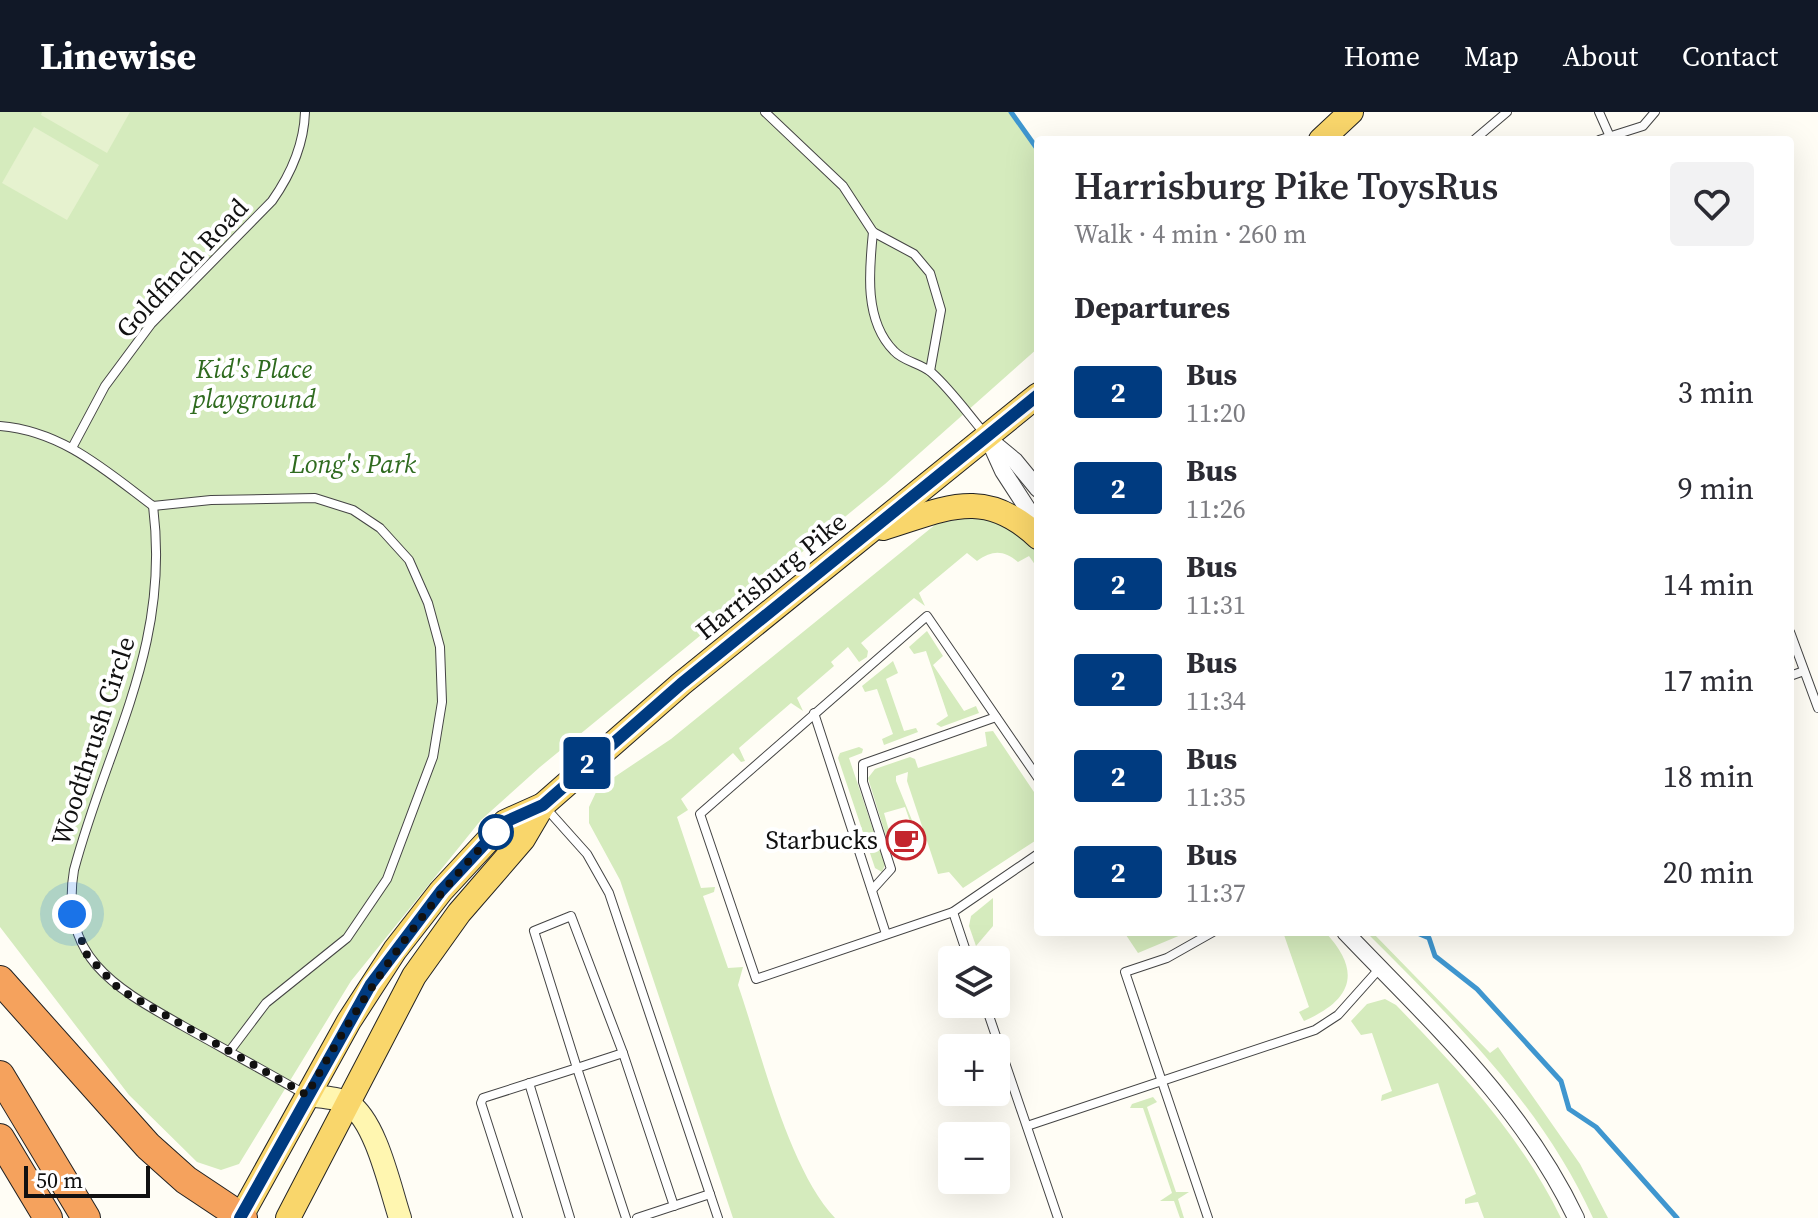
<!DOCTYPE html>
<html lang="en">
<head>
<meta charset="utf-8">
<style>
	body { margin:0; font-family:"Source Serif 4",serif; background:#f2f2f3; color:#2b2b33; height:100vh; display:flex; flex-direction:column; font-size:30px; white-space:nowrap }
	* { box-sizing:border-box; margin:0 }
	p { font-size:26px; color:#7c7c81 }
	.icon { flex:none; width:44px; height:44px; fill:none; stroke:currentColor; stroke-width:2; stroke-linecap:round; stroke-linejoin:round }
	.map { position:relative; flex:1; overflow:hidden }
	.panel { position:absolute; left:1034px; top:24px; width:760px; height:800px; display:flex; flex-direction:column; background:#fff; border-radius:8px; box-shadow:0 8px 32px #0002 }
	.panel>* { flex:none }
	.badge { padding:0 16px; border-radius:6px; font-size:28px; line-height:52px }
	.controls { position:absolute; left:938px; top:834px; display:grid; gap:16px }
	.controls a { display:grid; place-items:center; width:72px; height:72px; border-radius:8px; background:#fff; box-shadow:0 8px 32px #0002; font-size:40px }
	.scale { position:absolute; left:24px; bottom:20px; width:126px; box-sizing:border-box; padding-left:8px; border:4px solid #111; border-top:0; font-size:22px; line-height:28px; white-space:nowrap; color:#111; -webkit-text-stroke:6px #fff; paint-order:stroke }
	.you { position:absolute; width:40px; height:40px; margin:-20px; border:6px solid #fff; border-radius:50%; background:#1a73e8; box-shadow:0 0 0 12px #1a73e833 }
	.map>.badge { position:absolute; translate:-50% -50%; box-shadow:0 0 0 4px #fff }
	h2 { padding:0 40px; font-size:30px; line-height:72px }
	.round { display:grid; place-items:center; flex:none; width:84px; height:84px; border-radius:8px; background:#f2f2f3 }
	.headline { display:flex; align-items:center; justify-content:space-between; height:136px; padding:0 40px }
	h1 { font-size:38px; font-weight:600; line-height:60px }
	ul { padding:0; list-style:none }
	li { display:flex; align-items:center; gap:24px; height:96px; padding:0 40px }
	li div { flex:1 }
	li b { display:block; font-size:30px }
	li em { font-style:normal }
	li .badge { min-width:88px; font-weight:700; text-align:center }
	header { display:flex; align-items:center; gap:48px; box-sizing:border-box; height:112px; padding:0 40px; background:#111827; color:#fff }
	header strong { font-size:38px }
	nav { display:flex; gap:44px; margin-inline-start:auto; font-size:28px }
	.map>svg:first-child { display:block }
	.green { fill:#d5ebbd }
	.pitch { fill:#e6f2cf }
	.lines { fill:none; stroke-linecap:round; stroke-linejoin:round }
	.stream { stroke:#3f96cf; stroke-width:5 }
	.lane-casing { stroke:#444; stroke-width:10 }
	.street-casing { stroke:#444; stroke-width:18 }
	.secondary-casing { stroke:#333; stroke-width:24 }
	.primary-casing { stroke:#222; stroke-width:26 }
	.highway-casing { stroke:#222; stroke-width:30 }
	.lane { stroke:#fff; stroke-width:8 }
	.street { stroke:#fff; stroke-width:16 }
	.secondary { stroke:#fff6b0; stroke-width:22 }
	.primary { stroke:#f9d66b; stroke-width:24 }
	.highway { stroke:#f5a25d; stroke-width:28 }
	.line-casing { stroke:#fff; stroke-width:18 }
	.line { stroke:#003b80; stroke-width:12 }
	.walk { stroke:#111; stroke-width:8; stroke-dasharray:0 14.4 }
	.stop-dot { fill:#fff; stroke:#003b80; stroke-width:4 }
	.labels { text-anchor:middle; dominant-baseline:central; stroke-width:8; stroke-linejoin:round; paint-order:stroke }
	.street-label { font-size:26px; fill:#111; stroke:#fff }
	.park-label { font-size:26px; font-style:italic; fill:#2f6b1f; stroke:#fff }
	.poi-label { font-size:26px; fill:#111; stroke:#fff; text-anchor:end }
</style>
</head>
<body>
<header>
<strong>Linewise</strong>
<nav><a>Home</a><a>Map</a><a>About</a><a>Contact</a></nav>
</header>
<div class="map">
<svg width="1818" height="1106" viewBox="0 0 1818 1106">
	<rect width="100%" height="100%" fill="#fffdf5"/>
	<g class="green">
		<path d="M 0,0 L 1012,0 L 1038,43 L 1038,236 L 885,372 L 540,655 L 481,708 L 351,869 L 239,1052 L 221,1058 L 197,1050 L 129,983 L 0,815 Z"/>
		<path d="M 986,402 L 1028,428 L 1038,438 L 1038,457 L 1029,444 L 1018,450 C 1003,438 993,438 977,449 L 967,441 L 919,481 L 925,494 L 914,486 L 861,531 L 868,539 L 867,545 L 859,550 L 848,535 L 831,550 L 834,554 L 797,586 L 803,599 L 791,591 L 739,636 L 745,649 L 741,650 L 733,641 L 681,687 L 688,698 L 677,705 L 701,776 L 715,775 L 714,780 L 703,784 L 728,856 L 743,855 L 738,873 C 761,939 788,1056 835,1106 L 733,1106 L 620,768 L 589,711 L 589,695 L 598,676 L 671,627 L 936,412 Z"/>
		<path d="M 927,519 L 943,544 L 933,553 L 964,599 L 976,594 L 979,601 L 941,615 L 936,612 L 948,604 L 926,539 L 914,542 L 909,535 Z"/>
		<path d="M 893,549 L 898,561 L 886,567 L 904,619 L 916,616 L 918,620 L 884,633 L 882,627 L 893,622 L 877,577 L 865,580 L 862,574 Z"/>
		<path d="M 993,619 L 1038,686 L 1038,727 L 963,776 L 949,760 L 938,762 L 907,669 L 908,660 L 896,664 L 896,669 L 918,723 L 915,724 L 905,695 L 884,701 L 893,733 L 889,734 L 868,666 L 875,657 L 910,645 L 915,647 L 918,656 L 987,634 L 985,620 Z"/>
		<path d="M 859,635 L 863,637 L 862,641 L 849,646 L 885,753 L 882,760 L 875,756 L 838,646 L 840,641 Z"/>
		<path d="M 993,786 L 993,814 L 976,834 L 969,814 L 971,804 Z"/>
		<path d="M 1124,820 L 1188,820 L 1138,841 Z"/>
		<path d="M 1283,820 L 1325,820 C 1362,859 1353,888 1304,909 L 1299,900 L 1309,895 Z"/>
		<path d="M 1366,820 L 1372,820 L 1490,941 L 1498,935 L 1580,1052 L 1608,1106 L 1593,1106 C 1542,993 1453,907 1366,820 Z"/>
		<path d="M 1385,887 L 1396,893 C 1460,959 1520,1022 1561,1106 L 1484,1106 L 1478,1090 L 1465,1092 L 1465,1087 L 1476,1082 L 1438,971 L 1381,989 L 1382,983 L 1392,979 L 1372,921 L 1361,923 L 1351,909 L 1367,892 Z"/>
		<path d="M 1153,985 L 1157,990 L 1147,995 L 1176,1080 L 1189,1080 L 1178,1087 L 1184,1106 L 1180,1106 L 1174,1089 L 1160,1089 L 1172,1081 L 1143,996 L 1130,996 L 1132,992 Z"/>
	</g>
	<g class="pitch">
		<path d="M 42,0 L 130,0 L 107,41 L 41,3 Z"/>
		<path d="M 34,15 L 99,53 L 67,108 L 2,71 Z"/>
	</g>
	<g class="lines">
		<g class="stream">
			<path d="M 1011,0 L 1038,38"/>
			<path d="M 1415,820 L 1429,826 L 1435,844 L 1477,877 L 1561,969 L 1569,997 L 1596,1015 L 1677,1106"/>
		</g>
		<g class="lane-casing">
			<g id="lane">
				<path d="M 765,0 L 843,74 L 873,120 L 914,142 L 930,161 L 941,198 L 930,259"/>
				<path d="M 1599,0 L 1611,27"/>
				<path d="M 1474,28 L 1507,0"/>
				<path d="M 1599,28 L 1643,14 L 1655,0"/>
				<path d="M 873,120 C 869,159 864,209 894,239 C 904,250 921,251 932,261 C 951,278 968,302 985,322"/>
				<path d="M 0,314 C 62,319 105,358 153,394 L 211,388 L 315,386 L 353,398 L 380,416 L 409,448 L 428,491 L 440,535 L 442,590 L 433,645 L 387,767 L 347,826 L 266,891 L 229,940"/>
				<path d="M 73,334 L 105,274 L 151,212 L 272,89 C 291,62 304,33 305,0"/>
				<path d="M 153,394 C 171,534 108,630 74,758 C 59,846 116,876 183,914 C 224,937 265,959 306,983"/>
				<path d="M 1790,520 L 1818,596"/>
				<path d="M 1790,564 L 1804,559"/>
				<path d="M 814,601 L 886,822"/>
				<path d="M 1038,666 L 927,504 L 700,702 L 756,867 L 953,800 L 1038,742"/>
				<path d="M 545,695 L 587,742 L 609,781 L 718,1106"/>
				<path d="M 872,778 L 891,757 L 863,670 L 863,652 L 996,605"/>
				<path d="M 953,800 L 969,848"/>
				<path d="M 985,892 L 1058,1106"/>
				<path d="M 623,941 L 577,956 L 626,1106"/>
				<path d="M 529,971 L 570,1106"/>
				<path d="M 1027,1014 L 1315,918 L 1338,903 L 1380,856"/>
				<path d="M 518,1106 L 481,991 L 483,986 L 577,956 L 534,819 L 571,804 L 623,941 L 674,1094"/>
				<path d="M 637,1106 L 710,1082"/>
				<path d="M 1208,1106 L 1125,860 L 1167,846 L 1213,820"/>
			</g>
		</g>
		<g class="street-casing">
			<g id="street">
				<path d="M 988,326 L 1003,359 L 1038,413"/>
				<path d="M 992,330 L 1015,349 L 1038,377"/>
				<path d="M 1345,820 C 1431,910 1522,992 1576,1106"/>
			</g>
		</g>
		<g class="secondary-casing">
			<path id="secondary" d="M 307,983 C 319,985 339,985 349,992 C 376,1009 390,1076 400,1106"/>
		</g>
		<g class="primary-casing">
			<g id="primary">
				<path d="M 1321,28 L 1351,0"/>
				<path d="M 883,416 C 945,397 984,374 1038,425"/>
				<path d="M 240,1106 L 349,909 L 395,838 L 441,779 L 505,710 L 543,693"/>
				<path d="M 288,1106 L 414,864 L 459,801 L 523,727 L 543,693 L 681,572 L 1038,283"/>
			</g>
		</g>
		<g class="highway-casing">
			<g id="highway">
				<path d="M 0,868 L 148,1034 L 186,1068 L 243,1106"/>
				<path d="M 0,963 L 86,1106"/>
				<path d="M 0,1026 L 48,1106"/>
			</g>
		</g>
		<use href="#lane" class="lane"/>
		<use href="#street" class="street"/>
		<use href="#secondary" class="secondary"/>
		<use href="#primary" class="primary"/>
		<use href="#highway" class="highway"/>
	</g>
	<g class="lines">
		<g class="line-casing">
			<path id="line" d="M 240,1106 L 371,872 L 441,779 L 505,710 L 543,693 L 681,572 L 1038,283"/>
		</g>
		<use href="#line" class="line"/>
		<path class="walk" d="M 72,802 L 87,843 L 119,877 L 307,983 C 365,878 421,797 505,710 L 496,720"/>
	</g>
	<defs>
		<g id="cafe-ring" transform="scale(2)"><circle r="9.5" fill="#fff" stroke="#c4262e" stroke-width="1.5"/><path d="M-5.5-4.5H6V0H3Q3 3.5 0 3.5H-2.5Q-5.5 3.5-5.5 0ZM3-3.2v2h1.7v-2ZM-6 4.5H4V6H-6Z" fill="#c4262e"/></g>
	</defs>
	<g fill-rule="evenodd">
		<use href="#cafe-ring" x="906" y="728"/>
	</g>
	<circle class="stop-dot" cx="496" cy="720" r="16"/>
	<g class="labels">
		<g class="street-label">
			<text transform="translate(182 156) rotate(-47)">Goldfinch Road</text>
			<text transform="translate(771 464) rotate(-39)">Harrisburg Pike</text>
			<text transform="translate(93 629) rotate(-72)">Woodthrush Circle</text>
		</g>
		<g class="park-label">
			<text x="254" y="257">Kid's Place<tspan x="254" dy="30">playground</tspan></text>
			<text x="353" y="352">Long's Park</text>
		</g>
		<g class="poi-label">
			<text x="878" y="728">Starbucks</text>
		</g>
	</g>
</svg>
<div class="controls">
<a><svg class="icon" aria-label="layers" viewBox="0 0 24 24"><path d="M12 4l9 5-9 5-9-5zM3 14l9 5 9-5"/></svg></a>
<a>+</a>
<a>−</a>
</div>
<div class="scale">50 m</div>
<div class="you" style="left:72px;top:802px"></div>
<b class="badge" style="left:587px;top:651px;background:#003b80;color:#fff">2</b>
<section class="panel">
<div class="headline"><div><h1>Harrisburg Pike ToysRus</h1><p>Walk · 4 min · 260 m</p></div><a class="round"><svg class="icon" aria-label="heart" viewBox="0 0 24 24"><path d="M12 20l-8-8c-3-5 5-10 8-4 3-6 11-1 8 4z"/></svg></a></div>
<h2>Departures</h2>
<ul>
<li><span class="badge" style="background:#003b80;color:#fff">2</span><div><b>Bus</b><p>11:20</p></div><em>3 min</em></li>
<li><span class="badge" style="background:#003b80;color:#fff">2</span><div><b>Bus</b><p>11:26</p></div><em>9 min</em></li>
<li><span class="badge" style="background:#003b80;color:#fff">2</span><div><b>Bus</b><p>11:31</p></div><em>14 min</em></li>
<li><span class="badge" style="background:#003b80;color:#fff">2</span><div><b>Bus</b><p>11:34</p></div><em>17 min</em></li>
<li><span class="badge" style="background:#003b80;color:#fff">2</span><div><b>Bus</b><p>11:35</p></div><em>18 min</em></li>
<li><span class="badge" style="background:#003b80;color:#fff">2</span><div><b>Bus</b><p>11:37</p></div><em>20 min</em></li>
</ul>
</section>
</div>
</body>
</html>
